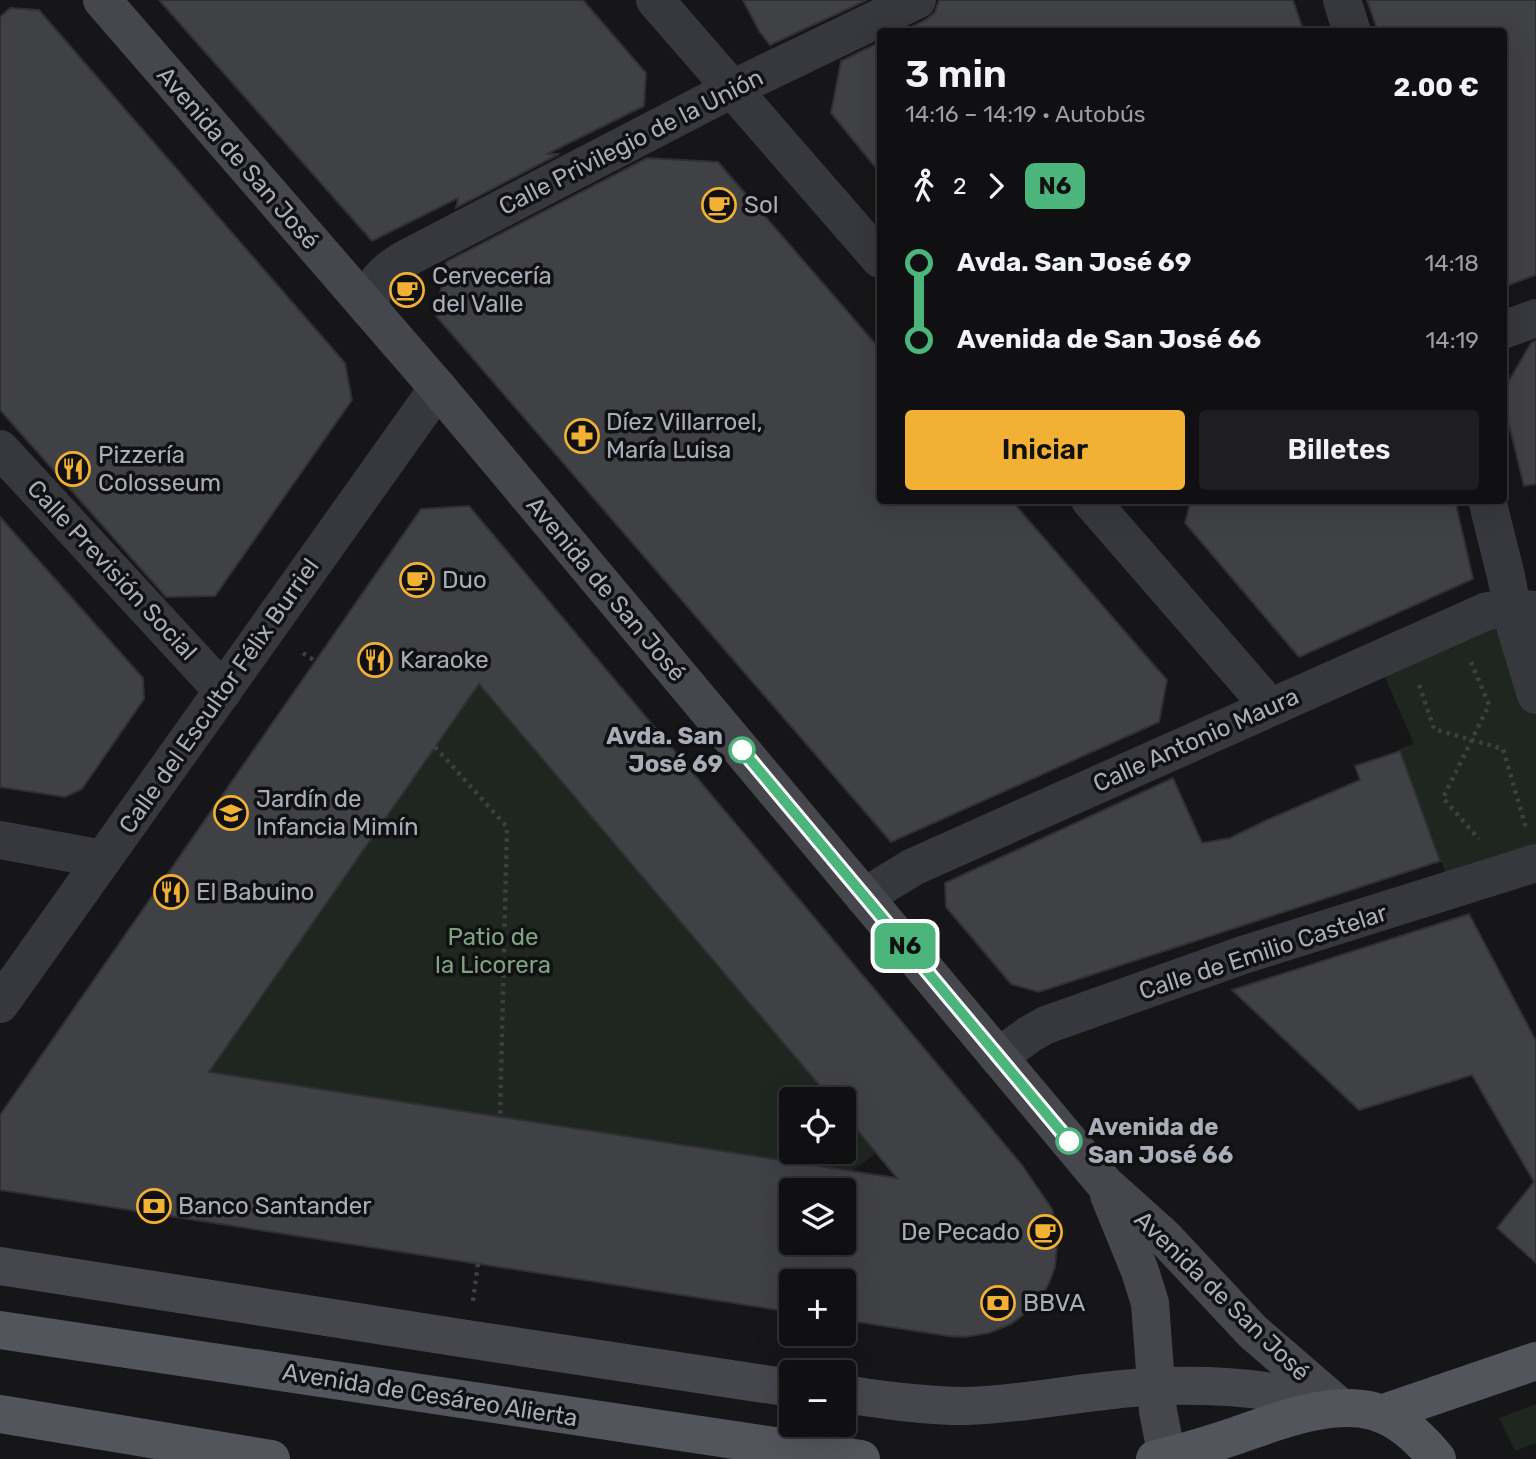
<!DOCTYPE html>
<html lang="es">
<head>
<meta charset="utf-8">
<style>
	body { margin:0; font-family:Rubik,sans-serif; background:#1e1e20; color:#f1f3f6; height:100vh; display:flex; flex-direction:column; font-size:26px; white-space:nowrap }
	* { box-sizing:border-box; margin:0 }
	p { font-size:23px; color:#9c9d9f }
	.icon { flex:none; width:38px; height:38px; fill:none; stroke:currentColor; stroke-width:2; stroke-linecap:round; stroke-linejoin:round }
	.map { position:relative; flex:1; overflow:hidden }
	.details { position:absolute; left:877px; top:28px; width:630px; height:476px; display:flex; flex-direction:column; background:#101012; border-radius:7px; box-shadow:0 7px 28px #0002,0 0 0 2px #303032 }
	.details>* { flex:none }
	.badge { padding:0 14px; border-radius:10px; font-size:24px; line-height:46px }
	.fabs { position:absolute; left:779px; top:1087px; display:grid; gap:14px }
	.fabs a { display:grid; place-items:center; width:77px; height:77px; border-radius:7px; background:#101012; box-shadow:0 7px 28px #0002,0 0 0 2px #303032; font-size:35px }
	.map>.badge { position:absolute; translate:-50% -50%; box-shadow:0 0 0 4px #fff }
	.legs { display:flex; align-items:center; gap:10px; height:77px; padding:0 28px; font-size:23px }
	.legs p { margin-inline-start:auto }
	.summary { display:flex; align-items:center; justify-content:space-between; height:119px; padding:0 28px }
	h1 { font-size:38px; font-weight:600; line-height:52px }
	.cta { display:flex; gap:14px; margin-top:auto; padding:14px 28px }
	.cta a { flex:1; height:80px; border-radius:7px; background:#f2b134; color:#111; font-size:28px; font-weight:600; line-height:80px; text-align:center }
	.cta a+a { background:#1e1e20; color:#f1f3f6 }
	ul { padding:0 28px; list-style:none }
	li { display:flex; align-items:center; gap:24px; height:77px; font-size:26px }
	li i { display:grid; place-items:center; width:10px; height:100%; margin:0 9px; background:currentColor }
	li i::after { content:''; width:18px; height:18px; margin:-9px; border:5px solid; border-radius:50%; background:#101012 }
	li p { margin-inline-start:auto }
	li:first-child i { background:linear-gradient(#0000 50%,currentColor 0) }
	li:last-child i { background:linear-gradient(currentColor 50%,#0000 0) }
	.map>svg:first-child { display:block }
	.green { fill:#1e261f }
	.building { fill:#404145; stroke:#303034; stroke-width:2; fill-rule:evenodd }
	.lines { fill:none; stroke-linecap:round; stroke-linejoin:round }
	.path { stroke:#3d3f44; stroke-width:4.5; stroke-dasharray:3.5 5; stroke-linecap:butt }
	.street { stroke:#37383d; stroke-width:38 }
	.secondary { stroke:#45474d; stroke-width:38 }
	.primary { stroke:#53555c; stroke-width:38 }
	.line-1-casing { stroke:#fff; stroke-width:16 }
	.line-1 { stroke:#4bb57c; stroke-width:10 }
	.stop-1-dot { fill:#fff; stroke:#4bb57c; stroke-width:3.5 }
	.labels { text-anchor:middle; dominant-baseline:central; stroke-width:7; stroke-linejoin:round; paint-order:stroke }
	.street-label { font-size:24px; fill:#a8adb8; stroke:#111113 }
	.poi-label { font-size:24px; fill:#a8adb8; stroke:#111113; text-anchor:start }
	.stop-label { font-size:24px; font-weight:bold; fill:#a8adb8; stroke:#111113; text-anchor:end }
	.park-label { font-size:24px; fill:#7fa381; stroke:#111113 }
</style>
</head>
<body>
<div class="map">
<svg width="1536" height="1459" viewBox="0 0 1536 1459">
	<rect width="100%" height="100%" fill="#161618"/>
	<g class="green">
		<path d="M 1505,625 L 1536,710 L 1536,857 L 1450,885 L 1399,749 L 1414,744 L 1381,668 Z"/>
		<path d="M 479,684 L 831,1099 L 791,1099 L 791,1152 L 844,1152 L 844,1114 L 876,1153 L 852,1171 L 209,1072 Z"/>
		<path d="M 1536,1404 L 1536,1443 L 1515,1451 L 1499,1418 Z"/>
	</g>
	<g class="building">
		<path d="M 159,0 L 583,0 L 646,73 L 644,106 L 547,154 L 559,154 L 456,208 L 458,198 L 372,241 Z"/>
		<path d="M 743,0 L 867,0 L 770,45 L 759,31 Z"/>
		<path d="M 939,0 L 1293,0 L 1304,32 L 902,32 L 927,19 L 935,12 Z"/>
		<path d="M 1367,0 L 1536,0 L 1536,275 L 1503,287 L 1503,32 L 1378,32 Z"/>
		<path d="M 10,8 L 39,10 L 345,363 L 352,400 L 215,596 L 166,597 L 0,410 L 0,17 Z"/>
		<path d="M 880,42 L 880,173 L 831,113 L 841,61 Z"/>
		<path d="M 647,158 L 718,162 L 880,349 L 880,500 L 1011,500 L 1167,680 L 1159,722 L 891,842 L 436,316 L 446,262 Z"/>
		<path d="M 1536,341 L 1536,484 L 1524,486 L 1503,400 L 1503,391 L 1531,343 Z"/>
		<path d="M 1191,500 L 1455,500 L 1473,579 L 1299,657 L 1185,523 Z"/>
		<path d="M 469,506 L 1022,1165 L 1052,1209 L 1058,1234 L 1055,1267 L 1049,1283 L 1041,1298 L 1023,1315 L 1011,1324 L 989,1333 L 965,1337 L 948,1336 L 844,1320 L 844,1281 L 791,1281 L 791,1312 L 0,1190 L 0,1115 L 421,509 ZM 479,684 L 831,1099 L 844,1099 L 844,1114 L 897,1178 L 209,1072 ZM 791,1190 L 844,1190 L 844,1242 L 791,1242 Z"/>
		<path d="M 0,517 L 143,678 L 144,699 L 82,789 L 65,797 L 0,787 Z"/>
		<path d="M 1400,751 L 1440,861 L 1039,992 L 1011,984 L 946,907 L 945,883 L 1173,778 L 1202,843 L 1230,838 L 1267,820 L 1360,780 L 1355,766 Z"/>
		<path d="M 1469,914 L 1536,1041 L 1536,1263 L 1497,1228 L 1534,1182 L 1472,1075 L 1359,1110 L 1232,990 Z"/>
	</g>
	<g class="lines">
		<g class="path">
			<path d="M 303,653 L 315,661"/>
			<path d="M 1471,662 L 1489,705 L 1443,798 L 1479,839"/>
			<path d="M 1419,685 L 1434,729 L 1503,749 L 1526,828"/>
			<path d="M 435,747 L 507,827 L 500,1118"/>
			<path d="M 473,1301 L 478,1263"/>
		</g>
		<g class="street">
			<path d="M 655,0 L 880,259"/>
			<path d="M 1342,0 L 1352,32"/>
			<path d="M 370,310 C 371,282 382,274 405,259 L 732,89 L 917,0"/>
			<path d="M 1503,330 L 1536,318"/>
			<path d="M 0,449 L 223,691"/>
			<path d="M 1090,500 L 1270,707"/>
			<path d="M 1487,500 L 1506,576 L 1516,629 L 1536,695"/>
			<path d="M 0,840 L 103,859"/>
			<path d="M 864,897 L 913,867 L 1487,611 L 1512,608 L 1536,610"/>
			<path d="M 0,1004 L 438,388"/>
			<path d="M 998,1057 L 1030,1034 L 1046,1025 L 1243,955 L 1536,863"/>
		</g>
		<g class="secondary">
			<path d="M 102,0 L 438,388 L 1104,1183 L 1164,1237 L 1253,1332 L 1341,1408"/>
			<path d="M 1109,1195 L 1140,1271 L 1150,1303 L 1158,1411 L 1167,1457"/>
			<path d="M 0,1266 L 467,1339 L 791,1388"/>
			<path d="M 844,1394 C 884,1400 925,1406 966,1406 C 1012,1405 1058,1396 1104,1391 C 1179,1382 1259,1384 1332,1405"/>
		</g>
		<g class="primary">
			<path d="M 0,1330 L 861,1459"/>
			<path d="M 0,1414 L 271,1459"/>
			<path d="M 1381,1414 L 1536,1361"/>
			<path d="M 1155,1459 C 1183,1453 1211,1444 1238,1435 C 1277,1421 1331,1400 1373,1411 C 1399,1418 1420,1438 1437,1459"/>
		</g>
	</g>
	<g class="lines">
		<g class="line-1-casing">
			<path id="line-1" d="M 742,750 L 1069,1141"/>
		</g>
		<use href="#line-1" class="line-1"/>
	</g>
	<defs>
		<g id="cafe-ring" transform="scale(1.75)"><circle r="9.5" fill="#111113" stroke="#f2b134" stroke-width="1.5"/><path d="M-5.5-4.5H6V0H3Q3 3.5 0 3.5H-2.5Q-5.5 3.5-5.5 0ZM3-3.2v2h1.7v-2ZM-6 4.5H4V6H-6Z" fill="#f2b134"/></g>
		<g id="pharmacy-ring" transform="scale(1.75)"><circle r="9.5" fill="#111113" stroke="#f2b134" stroke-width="1.5"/><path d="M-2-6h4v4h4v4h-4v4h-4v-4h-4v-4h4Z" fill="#f2b134"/></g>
		<g id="restaurant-ring" transform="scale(1.75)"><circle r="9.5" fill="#111113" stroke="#f2b134" stroke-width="1.5"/><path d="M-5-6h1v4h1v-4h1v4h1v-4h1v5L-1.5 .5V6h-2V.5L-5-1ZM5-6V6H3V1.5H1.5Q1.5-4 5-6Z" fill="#f2b134"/></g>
		<g id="school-ring" transform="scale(1.75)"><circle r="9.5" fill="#111113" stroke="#f2b134" stroke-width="1.5"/><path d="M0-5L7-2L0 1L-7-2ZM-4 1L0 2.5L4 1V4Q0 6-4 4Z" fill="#f2b134"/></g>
		<g id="bank-ring" transform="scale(1.75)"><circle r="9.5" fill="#111113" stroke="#f2b134" stroke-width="1.5"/><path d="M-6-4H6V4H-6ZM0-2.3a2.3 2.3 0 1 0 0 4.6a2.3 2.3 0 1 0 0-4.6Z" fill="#f2b134"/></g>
	</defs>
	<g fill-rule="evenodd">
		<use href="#cafe-ring" x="719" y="205"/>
		<use href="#cafe-ring" x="407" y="290"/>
		<use href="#pharmacy-ring" x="582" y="436"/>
		<use href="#restaurant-ring" x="73" y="469"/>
		<use href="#cafe-ring" x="417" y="580"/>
		<use href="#restaurant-ring" x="375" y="660"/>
		<use href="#school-ring" x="231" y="813"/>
		<use href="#restaurant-ring" x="171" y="892"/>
		<use href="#bank-ring" x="154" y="1206"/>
		<use href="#cafe-ring" x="1045" y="1232"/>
		<use href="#bank-ring" x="998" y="1303"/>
	</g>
	<g class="stop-1-dot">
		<circle cx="742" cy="750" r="12"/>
		<circle cx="1069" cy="1141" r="12"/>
	</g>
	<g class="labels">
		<g class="street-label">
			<text transform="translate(631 142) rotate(-27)">Calle Privilegio de la Unión</text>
			<text transform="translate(238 158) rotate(49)">Avenida de San José</text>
			<text transform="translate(112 570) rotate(47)">Calle Previsión Social</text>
			<text transform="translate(606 589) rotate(50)">Avenida de San José</text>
			<text transform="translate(219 696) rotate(-55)">Calle del Escultor Félix Burriel</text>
			<text transform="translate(1196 740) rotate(-24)">Calle Antonio Maura</text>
			<text transform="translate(1263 952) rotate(-18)">Calle de Emilio Castelar</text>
			<text transform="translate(1222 1296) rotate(44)">Avenida de San José</text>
			<text transform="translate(430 1395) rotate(9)">Avenida de Cesáreo Alierta</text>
		</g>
		<g class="poi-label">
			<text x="744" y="205">Sol</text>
			<text x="432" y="276">Cervecería<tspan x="432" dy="28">del Valle</tspan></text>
			<text x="606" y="422">Díez Villarroel,<tspan x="606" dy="28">María Luisa</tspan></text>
			<text x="98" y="455">Pizzería<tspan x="98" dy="28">Colosseum</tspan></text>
			<text x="442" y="580">Duo</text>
			<text x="400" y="660">Karaoke</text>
			<text x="256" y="799">Jardín de<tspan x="256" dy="28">Infancia Mimín</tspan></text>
			<text x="196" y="892">El Babuino</text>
			<text x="178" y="1206">Banco Santander</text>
			<text x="1020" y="1232" text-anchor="end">De Pecado</text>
			<text x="1023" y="1303">BBVA</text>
		</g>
		<g class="stop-label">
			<text x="723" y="736">Avda. San<tspan x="723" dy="28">José 69</tspan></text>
			<text x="1088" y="1127" text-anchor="start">Avenida de<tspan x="1088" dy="28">San José 66</tspan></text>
		</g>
		<g class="park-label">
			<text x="493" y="937">Patio de<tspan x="493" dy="28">la Licorera</tspan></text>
		</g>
	</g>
</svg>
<div class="fabs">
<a><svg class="icon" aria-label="locate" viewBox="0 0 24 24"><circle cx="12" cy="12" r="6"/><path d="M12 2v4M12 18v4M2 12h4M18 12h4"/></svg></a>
<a><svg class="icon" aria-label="layers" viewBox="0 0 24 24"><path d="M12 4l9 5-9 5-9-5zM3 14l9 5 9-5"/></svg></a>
<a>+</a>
<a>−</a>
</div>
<b class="badge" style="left:905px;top:946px;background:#4bb57c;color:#111">N6</b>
<section class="details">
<div class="summary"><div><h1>3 min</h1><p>14:16 – 14:19 · Autobús</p></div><b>2.00 €</b></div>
<div class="legs"><svg class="icon" aria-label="walk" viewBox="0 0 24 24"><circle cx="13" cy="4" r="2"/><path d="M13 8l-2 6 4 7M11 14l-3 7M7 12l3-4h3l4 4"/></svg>2<svg class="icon" aria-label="forward" viewBox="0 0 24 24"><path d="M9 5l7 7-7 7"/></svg><b class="badge" style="background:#4bb57c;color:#111">N6</b></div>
<ul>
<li><i style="color:#4bb57c"></i><b>Avda. San José 69</b><p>14:18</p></li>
<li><i style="color:#4bb57c"></i><b>Avenida de San José 66</b><p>14:19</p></li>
</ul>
<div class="cta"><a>Iniciar</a><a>Billetes</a></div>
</section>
</div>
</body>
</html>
